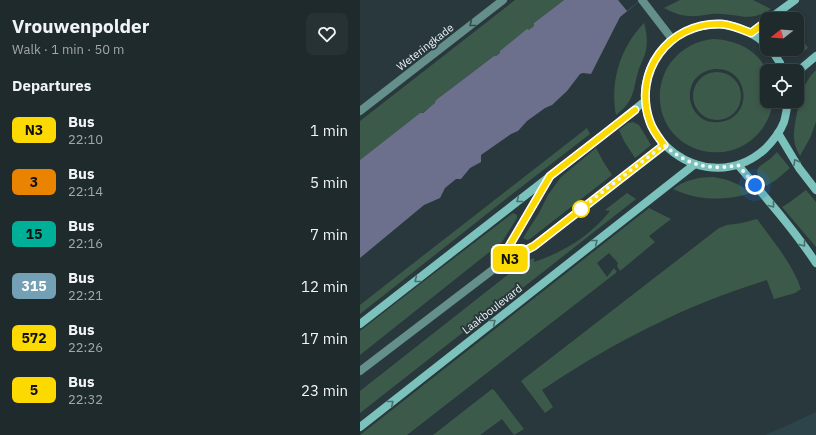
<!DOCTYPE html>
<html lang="en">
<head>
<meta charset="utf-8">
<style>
	body { margin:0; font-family:"IBM Plex Sans",sans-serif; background:#273235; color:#f1f3f6; height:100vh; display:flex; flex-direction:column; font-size:15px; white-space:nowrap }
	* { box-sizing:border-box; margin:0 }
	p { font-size:13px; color:#a1a7aa }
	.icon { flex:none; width:22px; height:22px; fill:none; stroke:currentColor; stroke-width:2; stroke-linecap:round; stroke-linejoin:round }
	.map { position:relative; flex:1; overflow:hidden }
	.sheet { display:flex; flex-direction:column; background:#1f2a2d; width:360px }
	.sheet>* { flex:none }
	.badge { padding:0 8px; border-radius:6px; font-size:14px; line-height:26px }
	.needle { width:26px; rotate:253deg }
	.buttons { position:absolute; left:400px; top:12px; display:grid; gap:8px }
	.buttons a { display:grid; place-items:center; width:44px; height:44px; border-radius:8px; background:#1f2a2d; box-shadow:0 2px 6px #0003,0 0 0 1px #3c4649; font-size:20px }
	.you { position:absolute; width:20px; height:20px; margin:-10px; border:3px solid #fff; border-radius:50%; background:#1a73e8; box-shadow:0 0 0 6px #1a73e833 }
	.map>.badge { position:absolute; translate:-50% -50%; box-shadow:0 0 0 2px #fff }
	h2 { padding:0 12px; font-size:15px; line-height:36px }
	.round { display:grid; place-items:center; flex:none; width:42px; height:42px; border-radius:8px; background:#273235 }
	.overview { display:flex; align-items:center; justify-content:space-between; height:68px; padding:0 12px }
	h1 { font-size:19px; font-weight:700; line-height:30px }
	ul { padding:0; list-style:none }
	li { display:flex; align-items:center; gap:12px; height:52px; padding:0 12px }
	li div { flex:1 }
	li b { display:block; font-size:15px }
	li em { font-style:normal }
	li .badge { min-width:44px; font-weight:700; text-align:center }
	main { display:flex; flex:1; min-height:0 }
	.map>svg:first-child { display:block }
	.built { fill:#2d444b }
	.green { fill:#3c5a49; fill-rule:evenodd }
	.water { fill:#6c708d }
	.pier { fill:#29383c }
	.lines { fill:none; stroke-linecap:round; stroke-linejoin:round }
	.lane { stroke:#648f8b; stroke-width:8 }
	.street { stroke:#648f8b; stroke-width:8 }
	.secondary { stroke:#7bc1bc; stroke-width:8 }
	.oneway { stroke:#35494c }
	.oneway2 { stroke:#4a6f6f }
	.line-casing { stroke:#fff; stroke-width:9 }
	.line { stroke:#fcd900; stroke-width:6 }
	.walk { stroke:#edf7fa; stroke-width:4; stroke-dasharray:0 7.2 }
	.stop-dot { fill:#fff; stroke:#fcd900; stroke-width:2 }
	.labels { text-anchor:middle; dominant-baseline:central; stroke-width:4; stroke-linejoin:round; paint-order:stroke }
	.street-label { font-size:11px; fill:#edf7fa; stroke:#29383c }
</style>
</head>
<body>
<main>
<section class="sheet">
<div class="overview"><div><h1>Vrouwenpolder</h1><p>Walk · 1 min · 50 m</p></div><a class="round"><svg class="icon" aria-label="heart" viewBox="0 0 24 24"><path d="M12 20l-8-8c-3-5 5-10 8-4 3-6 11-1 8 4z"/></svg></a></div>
<h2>Departures</h2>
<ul>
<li><span class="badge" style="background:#fcd900;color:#111">N3</span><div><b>Bus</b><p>22:10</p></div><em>1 min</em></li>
<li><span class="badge" style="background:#e98300;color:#111">3</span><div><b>Bus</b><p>22:14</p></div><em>5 min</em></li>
<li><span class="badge" style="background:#00af98;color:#111">15</span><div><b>Bus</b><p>22:16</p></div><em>7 min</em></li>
<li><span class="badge" style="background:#74a0b6;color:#fff">315</span><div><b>Bus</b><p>22:21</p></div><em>12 min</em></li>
<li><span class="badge" style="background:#fcd900;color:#111">572</span><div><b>Bus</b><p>22:26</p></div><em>17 min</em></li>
<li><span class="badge" style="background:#fcd900;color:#111">5</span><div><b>Bus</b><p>22:32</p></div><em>23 min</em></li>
</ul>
</section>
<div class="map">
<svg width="456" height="435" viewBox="0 0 456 435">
	<rect width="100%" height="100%" fill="#29383c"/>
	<path class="built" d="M 456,412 L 456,435 L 405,435 L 426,426 Z"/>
	<g class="green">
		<path d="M 155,0 L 204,0 L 174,23 L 174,26 L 169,31 L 167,30 L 140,51 L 140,53 L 136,56 L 134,56 L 76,100 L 76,103 L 62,113 L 60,113 L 0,160 L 0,121 Z"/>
		<path d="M 320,0 L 393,0 L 411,9 C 391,22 382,15 361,14 C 350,13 340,17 330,16 C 320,16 312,12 304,8 Z"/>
		<path d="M 284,23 C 287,33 288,44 285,54 C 283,60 280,65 278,72 C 272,93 275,100 256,115 C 250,81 260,48 284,23 Z"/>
		<path d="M 437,32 L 448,48 C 439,55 432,60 424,49 L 437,49 Z"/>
		<path d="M 353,39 C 372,40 390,46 401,61 C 403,64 406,68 407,72 C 408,81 407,92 407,101 L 413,101 C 411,119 400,136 384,145 C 372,152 357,154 343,151 C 281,135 287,47 353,39 ZM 355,69 C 390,67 394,118 360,122 C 325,127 317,73 355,69 Z"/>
		<path d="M 456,70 L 456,122 L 450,138 L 440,156 C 431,142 434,128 437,113 C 441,95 443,83 456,70 Z"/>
		<circle cx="357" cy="96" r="24"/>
		<path d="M 273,122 L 279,125 L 291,145 L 275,158 L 264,141 L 259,130 L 268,123 Z"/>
		<path d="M 227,128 L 230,134 L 142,202 L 0,314 L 0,305 L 60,258 Z"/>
		<path d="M 236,148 L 244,163 L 252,175 L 170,239 L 167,240 L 163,238 L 179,213 L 188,195 L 201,177 Z"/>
		<path d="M 417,152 L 430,168 L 416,180 L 406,186 L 398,176 L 397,170 L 399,167 L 410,159 Z"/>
		<path d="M 353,177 C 368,179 380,184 391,193 C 365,201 338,201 313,189 C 325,180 338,177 353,177 Z"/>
		<path d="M 446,190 L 456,202 L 456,247 L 422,207 L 430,202 Z"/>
		<path d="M 267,193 L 276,199 L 146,301 L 97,337 L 0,413 L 0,391 L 169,258 L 170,260 L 174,258 L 174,262 C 204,252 230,236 250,211 L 245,210 Z"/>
		<path d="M 289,208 L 311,219 L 289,236 L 295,242 L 260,271 L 257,266 L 258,263 L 249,253 L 237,263 L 247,277 L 254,268 L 257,272 L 47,435 L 0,435 Z"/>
		<path d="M 153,213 L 157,215 L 157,218 L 142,242 L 0,355 L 0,331 L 59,285 Z"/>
		<path d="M 397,219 C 413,241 432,263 441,289 L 435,293 L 414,299 L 407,280 C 327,304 252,343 182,390 L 193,407 L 185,413 L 161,381 L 359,228 L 367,225 L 382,223 Z"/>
		<path d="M 132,389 L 134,390 L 164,429 L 154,435 L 142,419 L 120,435 L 73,435 Z"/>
	</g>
	<path class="water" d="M 204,0 L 281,0 L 260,17 L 231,74 L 223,73 L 220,74 L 207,91 L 192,105 L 185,108 L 167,121 L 158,131 L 151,134 L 121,155 L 121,162 L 110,168 L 101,179 L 96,179 L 85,188 L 80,198 L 64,205 L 0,258 L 0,160 L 60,113 L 63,113 L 75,103 L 76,100 L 134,56 L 136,56 L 140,53 L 140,51 L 167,29 L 169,30 L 174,26 L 174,23 Z"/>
	<path class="pier" d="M 258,0 L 281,0 L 267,11 Z"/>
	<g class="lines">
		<g class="lane">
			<path d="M 139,264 L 189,177"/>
			<path d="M 0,371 L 139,265 L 174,246 L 305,145"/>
		</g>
		<g class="street">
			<path d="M 282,0 L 312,39"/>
			<path d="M 0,111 L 143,0"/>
		</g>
		<g class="secondary">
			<path d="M 409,19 L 435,0"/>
			<path d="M 391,33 L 407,21"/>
			<path d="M 407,45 C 385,25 362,20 334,28 C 316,33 300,48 292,65 C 259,136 347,201 405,149 C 412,142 420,132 424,122 C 426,115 427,108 428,101"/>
			<path d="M 411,49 L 420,63 L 423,71"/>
			<path d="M 437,72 L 456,56"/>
			<path d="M 418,133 L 439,168 L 456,190"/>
			<path d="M 378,165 C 405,197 433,228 456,263"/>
			<path d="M 0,324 L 243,135 L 285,101"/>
			<path d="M 0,427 L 335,164"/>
		</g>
	</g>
	<defs><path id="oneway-chevron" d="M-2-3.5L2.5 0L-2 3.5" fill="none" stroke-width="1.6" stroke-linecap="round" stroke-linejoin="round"/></defs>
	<use class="oneway" href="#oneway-chevron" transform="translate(112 24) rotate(142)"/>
	<g class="oneway2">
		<use href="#oneway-chevron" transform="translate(436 162) rotate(-120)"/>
		<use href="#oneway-chevron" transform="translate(159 200) rotate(142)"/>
		<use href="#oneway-chevron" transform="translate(412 205) rotate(52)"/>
		<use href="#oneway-chevron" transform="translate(235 242) rotate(-38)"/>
		<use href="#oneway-chevron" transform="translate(443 244) rotate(52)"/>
		<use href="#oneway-chevron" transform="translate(57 280) rotate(142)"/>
		<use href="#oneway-chevron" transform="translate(133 322) rotate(-38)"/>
		<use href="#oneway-chevron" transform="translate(31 403) rotate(-38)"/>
	</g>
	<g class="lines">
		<g class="line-casing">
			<path id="line" d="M 275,110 L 243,135 L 190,176 L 138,265 L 174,246 L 304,145 C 299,138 293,131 290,122 C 272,72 309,22 361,24 C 372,25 381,29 391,33 L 407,21"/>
		</g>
		<use href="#line" class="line"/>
		<path class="walk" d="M 221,209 L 220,209 L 304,145 C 327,165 349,171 378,165 L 395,185"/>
	</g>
	<circle class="stop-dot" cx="221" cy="209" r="8"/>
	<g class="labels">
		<g class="street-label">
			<text transform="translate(65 47) rotate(-38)">Weteringkade</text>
			<text transform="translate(132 309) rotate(-38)">Laakboulevard</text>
		</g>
	</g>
</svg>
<div class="buttons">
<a><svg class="needle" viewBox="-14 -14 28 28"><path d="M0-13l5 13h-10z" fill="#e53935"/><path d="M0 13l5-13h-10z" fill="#a1a7aa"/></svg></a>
<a><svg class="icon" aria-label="locate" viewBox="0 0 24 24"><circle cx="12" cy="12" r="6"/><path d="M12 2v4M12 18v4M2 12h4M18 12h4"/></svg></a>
</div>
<div class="you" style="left:395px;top:185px"></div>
<b class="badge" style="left:150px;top:259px;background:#fcd900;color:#111">N3</b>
</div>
</main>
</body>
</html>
